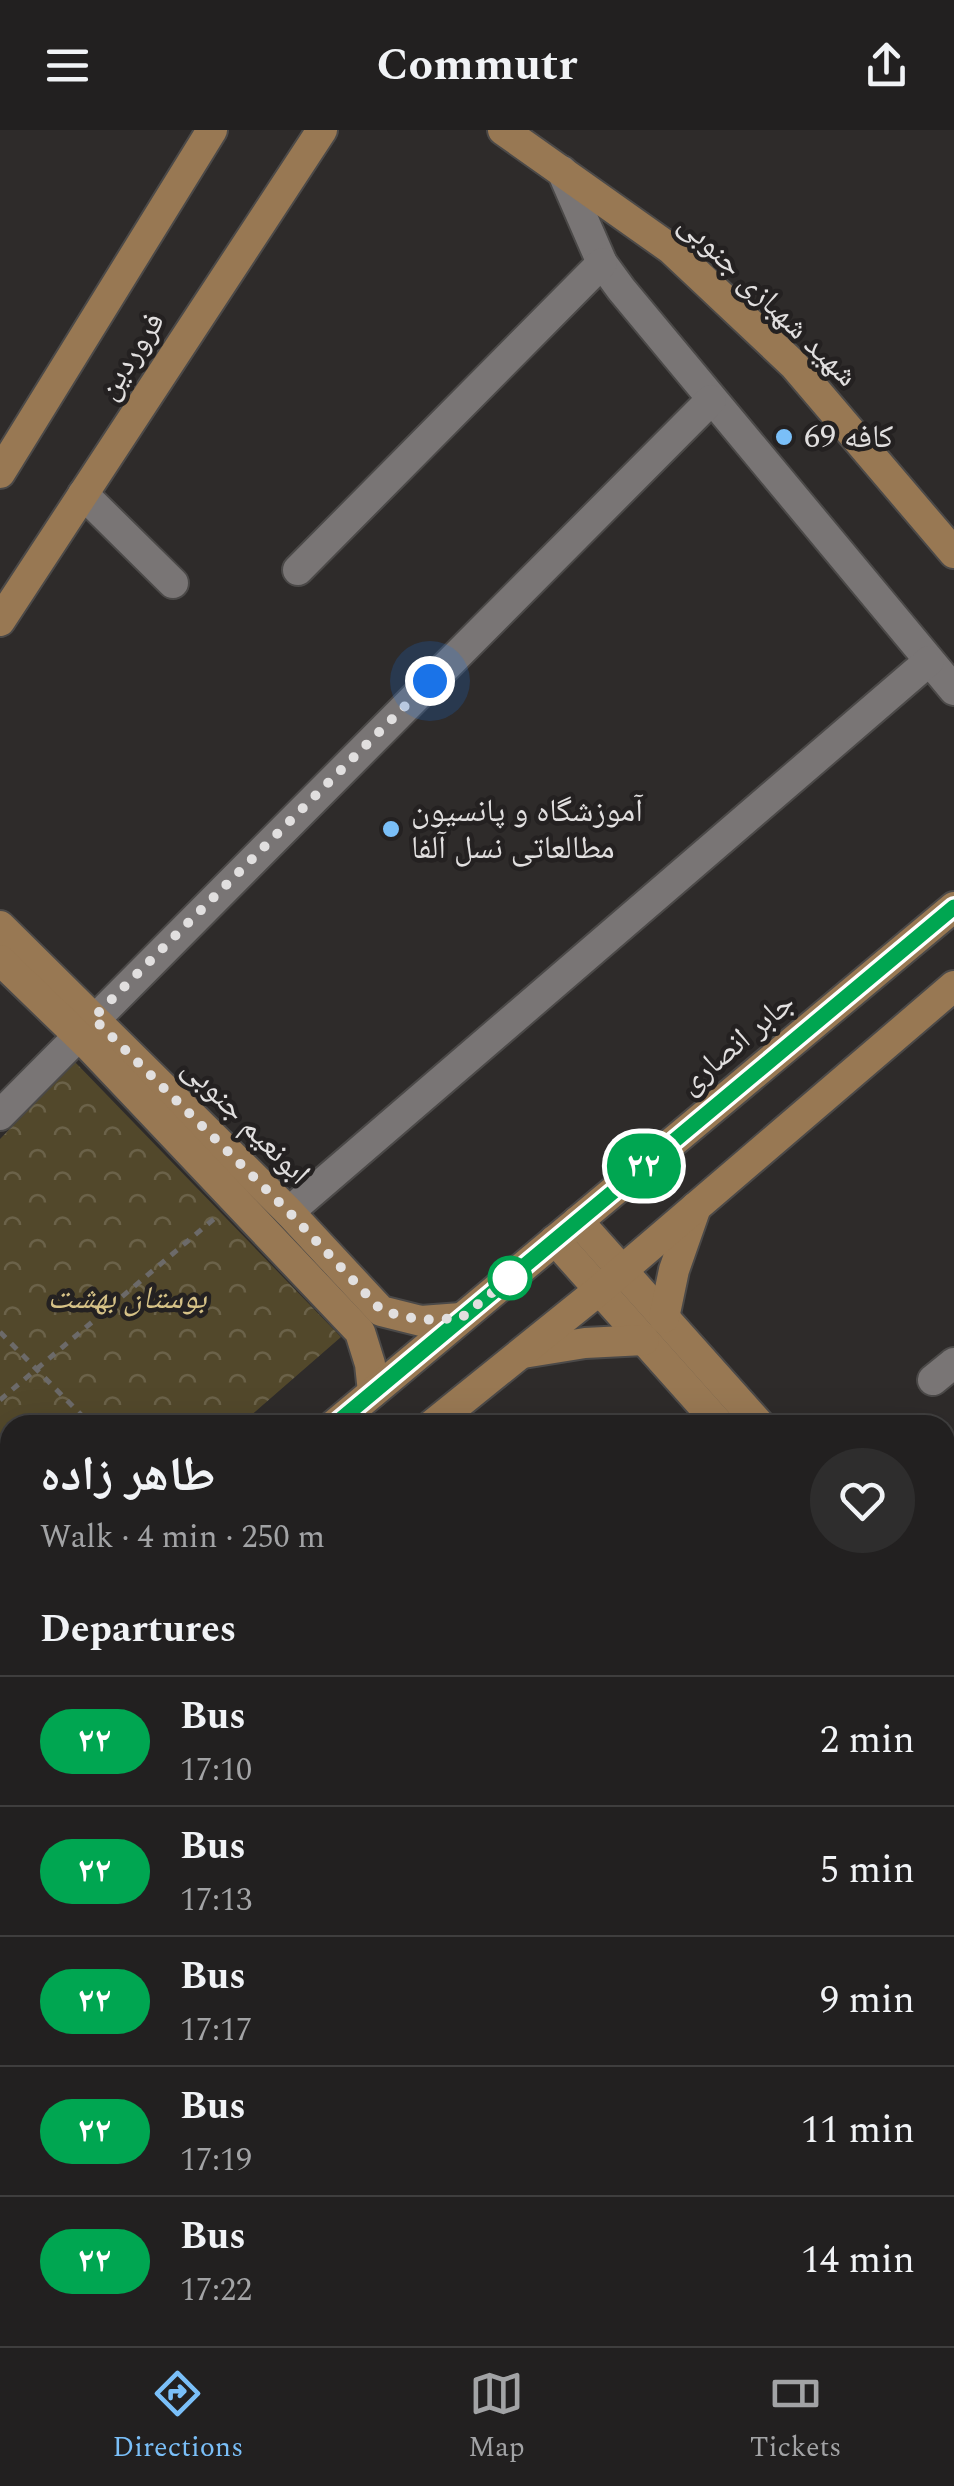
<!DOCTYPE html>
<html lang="en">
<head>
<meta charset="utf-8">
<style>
	body { margin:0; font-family:Spectral,"Noto Naskh Arabic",serif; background:#2e2d2d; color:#f1f3f6; height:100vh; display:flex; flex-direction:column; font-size:38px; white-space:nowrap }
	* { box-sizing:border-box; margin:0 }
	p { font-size:32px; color:#a2a3a5 }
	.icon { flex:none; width:55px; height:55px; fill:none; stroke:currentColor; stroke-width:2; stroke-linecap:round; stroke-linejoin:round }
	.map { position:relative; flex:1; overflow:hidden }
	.drawer { position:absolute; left:0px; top:1285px; width:955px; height:932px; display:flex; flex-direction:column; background:#222020; border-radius:30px 30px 0 0; box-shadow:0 10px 40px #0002,0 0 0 2px #3f3e3e }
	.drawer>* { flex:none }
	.badge { padding:0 20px; border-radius:32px; font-size:35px; line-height:65px }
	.you { position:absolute; width:50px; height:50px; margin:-25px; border:8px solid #fff; border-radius:50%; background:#1a73e8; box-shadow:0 0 0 15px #1a73e833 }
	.map>.badge { position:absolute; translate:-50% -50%; box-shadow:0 0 0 5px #fff }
	h2 { padding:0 40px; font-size:38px; line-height:90px }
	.round { display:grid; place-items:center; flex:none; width:105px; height:105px; border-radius:52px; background:#2e2d2d }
	.overview { display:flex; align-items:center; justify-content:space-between; height:170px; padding:0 40px }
	h1 { font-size:48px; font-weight:700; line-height:75px }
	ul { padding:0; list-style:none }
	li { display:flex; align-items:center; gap:30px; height:130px; padding:0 40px; border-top:2px solid #3f3e3e }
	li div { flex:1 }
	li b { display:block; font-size:38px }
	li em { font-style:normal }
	li .badge { min-width:110px; font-weight:700; text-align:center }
	header { display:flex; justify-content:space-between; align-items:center; height:130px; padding:0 40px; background:#222020; font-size:45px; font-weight:700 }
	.dock { display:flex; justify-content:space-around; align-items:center; height:140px; border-top:2px solid #3f3e3e; background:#222020; font-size:28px; color:#a2a3a5 }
	.dock a { display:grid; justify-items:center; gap:5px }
	.dock .active { color:#7abff8 }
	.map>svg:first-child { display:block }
	.park { fill:url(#park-crowns) }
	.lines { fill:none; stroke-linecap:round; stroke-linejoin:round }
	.street-casing { stroke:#4b4948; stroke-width:34 }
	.secondary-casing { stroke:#4b4948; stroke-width:34 }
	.path { stroke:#6c6a69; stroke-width:5; stroke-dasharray:8 8; stroke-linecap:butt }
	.street { stroke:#797575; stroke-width:30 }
	.secondary { stroke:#987853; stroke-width:30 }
	.line-casing { stroke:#fff; stroke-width:22 }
	.line { stroke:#00a651; stroke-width:15 }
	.walk { stroke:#e1dfdf; stroke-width:10; stroke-dasharray:0 18 }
	.poi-dot { fill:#7abff8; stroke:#242121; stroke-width:4 }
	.stop-dot { fill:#fff; stroke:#00a651; stroke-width:5 }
	.labels { text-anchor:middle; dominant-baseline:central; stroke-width:9; stroke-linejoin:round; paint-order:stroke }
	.street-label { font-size:32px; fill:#e1dfdf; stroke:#242121 }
	.poi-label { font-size:32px; fill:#e1dfdf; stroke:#242121; text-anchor:start }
	.park-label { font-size:32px; font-style:italic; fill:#d6c287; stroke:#242121 }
</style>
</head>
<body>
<header><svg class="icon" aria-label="menu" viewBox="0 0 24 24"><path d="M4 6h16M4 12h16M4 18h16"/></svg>Commutr<svg class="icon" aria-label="share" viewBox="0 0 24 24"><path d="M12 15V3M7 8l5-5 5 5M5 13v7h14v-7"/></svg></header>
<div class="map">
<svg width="954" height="2216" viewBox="0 0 954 2216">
	<defs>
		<pattern id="park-crowns" width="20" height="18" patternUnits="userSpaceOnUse" patternTransform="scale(2.5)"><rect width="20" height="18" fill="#52482b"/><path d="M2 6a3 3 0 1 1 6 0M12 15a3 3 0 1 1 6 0" fill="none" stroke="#6b6249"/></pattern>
	</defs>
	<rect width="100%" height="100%" fill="#2e2b2a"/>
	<path class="park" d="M 75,932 L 341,1207 L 240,1295 L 10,1295 L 10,1494 L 0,1503 L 0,1009 Z"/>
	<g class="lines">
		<g class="street-casing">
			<g id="street">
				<path d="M 562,41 L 602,133 L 621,159 L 954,560"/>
				<path d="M 83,364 L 173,453"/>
				<path d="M 298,440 L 602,133"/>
				<path d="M 0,985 L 711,270"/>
				<path d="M 289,1082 L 929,531"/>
				<path d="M 933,1250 L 954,1233"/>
				<path d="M 945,1854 L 954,1849"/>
				<path d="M 0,2123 L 7,2129 L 10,2127"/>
				<path d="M 250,2208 L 258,2216"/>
				<path d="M 311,2208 L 319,2216"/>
				<path d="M 442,2216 L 452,2208"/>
				<path d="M 778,2216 L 790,2208"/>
			</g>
		</g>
		<g class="secondary-casing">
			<g id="secondary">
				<path d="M 503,0 L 671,119 L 794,235 L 954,423"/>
				<path d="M 0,343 L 212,0"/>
				<path d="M 0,491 L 322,0"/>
				<path d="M 0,796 L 289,1082 L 381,1181 L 421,1191 L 461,1188"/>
				<path d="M 0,830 L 90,917 L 360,1202 L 370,1234 L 373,1262"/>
				<path d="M 578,1091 L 760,1295"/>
				<path d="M 555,1110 L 720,1295"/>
				<path d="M 664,1188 L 674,1140 L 696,1077"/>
				<path d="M 523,1223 L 585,1213 L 644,1210"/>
				<path d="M 334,1295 L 954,777"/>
				<path d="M 432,1295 L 598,1161 L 954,856"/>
				<path d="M 945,1516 L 954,1525"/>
				<path d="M 0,1578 L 10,1569"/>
				<path d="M 0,1657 L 10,1649"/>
			</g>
		</g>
		<g class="path">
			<path d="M 0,1202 L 91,1295"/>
			<path d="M 0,1270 L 215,1088"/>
			<path d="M 0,1434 L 10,1435"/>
		</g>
		<use href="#street" class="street"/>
		<use href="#secondary" class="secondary"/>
	</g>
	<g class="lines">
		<g class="line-casing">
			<path id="line" d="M 334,1295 L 954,777"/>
		</g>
		<use href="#line" class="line"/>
		<path class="walk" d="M 430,551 L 93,888 L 289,1082 L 382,1181 L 421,1190 L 461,1188 L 510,1148"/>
	</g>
	<g class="poi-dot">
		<circle cx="784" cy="307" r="10"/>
		<circle cx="391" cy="699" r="10"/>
	</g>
	<circle class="stop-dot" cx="510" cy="1148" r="20"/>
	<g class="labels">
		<g class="street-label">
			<text transform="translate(768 170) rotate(44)">شهید شهبازی جنوبی</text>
			<text transform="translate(131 226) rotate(-57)">فروردین</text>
			<text transform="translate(737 913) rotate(-40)">جابر انصاری</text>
			<text transform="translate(246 991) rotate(45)">ابونعیم جنوبی</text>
		</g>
		<g class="poi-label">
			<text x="804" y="307">کافه 69</text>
			<text x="411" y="681">آموزشگاه و پانسیون<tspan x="411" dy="37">مطالعاتی نسل آلفا</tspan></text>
		</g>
		<g class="park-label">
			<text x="127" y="1168">بوستان بهشت</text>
		</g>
	</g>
</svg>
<div class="you" style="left:430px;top:551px"></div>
<b class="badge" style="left:644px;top:1036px;background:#00a651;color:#fff">۲۲</b>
<section class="drawer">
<div class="overview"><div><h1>طاهر زاده</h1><p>Walk · 4 min · 250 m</p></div><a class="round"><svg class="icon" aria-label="heart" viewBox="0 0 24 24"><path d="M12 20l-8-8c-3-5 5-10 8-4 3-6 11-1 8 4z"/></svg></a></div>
<h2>Departures</h2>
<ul>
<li><span class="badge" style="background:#00a651;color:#fff">۲۲</span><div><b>Bus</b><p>17:10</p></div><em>2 min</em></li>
<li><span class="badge" style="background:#00a651;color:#fff">۲۲</span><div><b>Bus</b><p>17:13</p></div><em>5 min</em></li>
<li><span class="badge" style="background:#00a651;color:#fff">۲۲</span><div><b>Bus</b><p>17:17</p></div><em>9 min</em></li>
<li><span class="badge" style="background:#00a651;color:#fff">۲۲</span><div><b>Bus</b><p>17:19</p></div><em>11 min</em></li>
<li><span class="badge" style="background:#00a651;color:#fff">۲۲</span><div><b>Bus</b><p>17:22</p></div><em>14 min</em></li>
</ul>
</section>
</div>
<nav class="dock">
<a class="active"><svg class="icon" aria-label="directions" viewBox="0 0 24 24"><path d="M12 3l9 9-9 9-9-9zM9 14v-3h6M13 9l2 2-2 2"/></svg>Directions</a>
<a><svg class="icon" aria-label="map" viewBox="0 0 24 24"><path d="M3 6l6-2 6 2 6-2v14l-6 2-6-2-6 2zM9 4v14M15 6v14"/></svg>Map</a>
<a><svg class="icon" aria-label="tickets" viewBox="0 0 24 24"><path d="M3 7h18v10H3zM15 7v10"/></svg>Tickets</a>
</nav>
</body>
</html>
